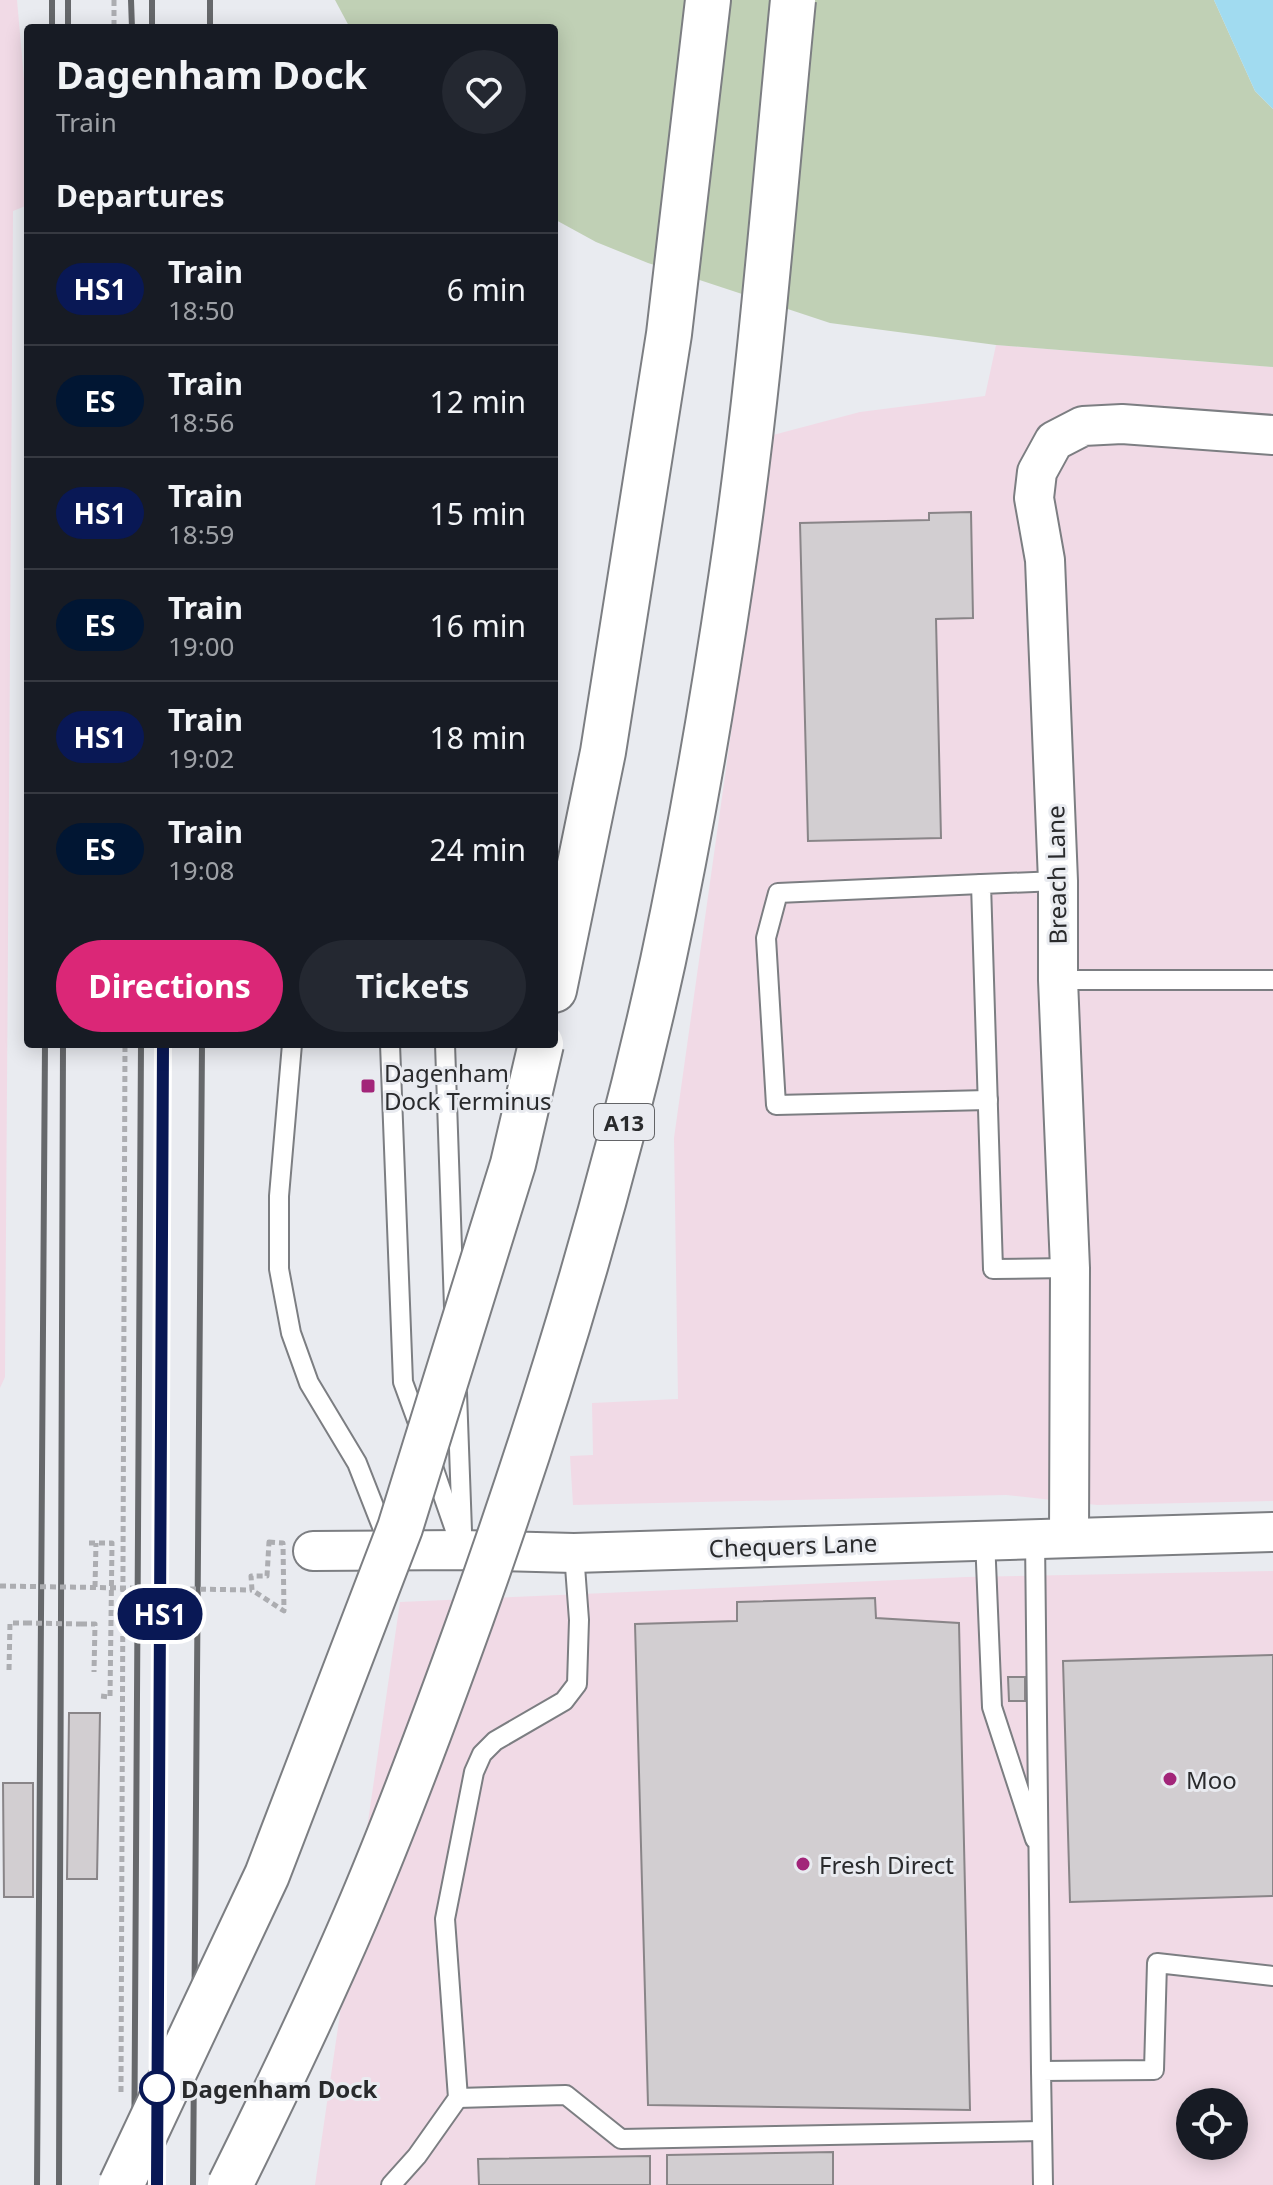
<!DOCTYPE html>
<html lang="en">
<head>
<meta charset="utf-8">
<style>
	body { margin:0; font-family:"Noto Sans",sans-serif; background:#242831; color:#f1f3f6; height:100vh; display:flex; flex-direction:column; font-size:30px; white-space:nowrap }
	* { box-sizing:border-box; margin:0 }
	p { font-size:26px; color:#9ea1a6 }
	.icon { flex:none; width:44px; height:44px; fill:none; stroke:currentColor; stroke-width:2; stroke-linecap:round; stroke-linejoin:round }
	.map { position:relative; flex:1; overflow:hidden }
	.sheet { position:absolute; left:24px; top:24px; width:534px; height:1024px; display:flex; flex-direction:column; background:#171b24; border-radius:8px; box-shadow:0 4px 20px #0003 }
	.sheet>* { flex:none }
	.badge { padding:0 16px; border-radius:26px; font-size:28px; line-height:52px }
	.buttons { position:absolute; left:1176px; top:2088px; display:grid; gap:16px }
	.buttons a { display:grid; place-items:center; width:72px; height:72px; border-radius:50%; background:#171b24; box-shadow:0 4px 20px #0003; font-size:40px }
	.map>.badge { position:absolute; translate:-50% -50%; box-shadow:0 0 0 4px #fff }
	h2 { padding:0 32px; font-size:30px; line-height:72px }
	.round { display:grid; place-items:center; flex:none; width:84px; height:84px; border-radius:42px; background:#242831 }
	.head { display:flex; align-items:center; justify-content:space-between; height:136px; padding:0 32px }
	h1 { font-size:38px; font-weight:700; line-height:60px }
	.button { display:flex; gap:16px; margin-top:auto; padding:16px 32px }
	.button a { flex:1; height:92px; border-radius:48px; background:#db2777; color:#fff; font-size:32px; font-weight:700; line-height:92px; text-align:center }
	.button a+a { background:#242831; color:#f1f3f6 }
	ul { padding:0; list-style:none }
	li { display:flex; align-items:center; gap:24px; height:112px; padding:0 32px; border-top:2px solid #363941 }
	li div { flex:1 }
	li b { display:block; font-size:30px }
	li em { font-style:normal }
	li .badge { min-width:88px; font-weight:700; text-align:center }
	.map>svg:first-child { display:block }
	.industrial { fill:#f1dae6; fill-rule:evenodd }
	.green { fill:#c0d0b5 }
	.water { fill:#a1dbf0 }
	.building { fill:#d2ced1; stroke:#898588; stroke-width:2 }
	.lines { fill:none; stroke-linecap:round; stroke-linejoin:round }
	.service-casing { stroke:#7c7e82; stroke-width:22 }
	.minor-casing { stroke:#7c7e82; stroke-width:42 }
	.trunk-casing { stroke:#7c7e82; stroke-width:48 }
	.path { stroke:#acadb1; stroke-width:5; stroke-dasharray:6 4; stroke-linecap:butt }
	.service { stroke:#fff; stroke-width:18 }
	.minor { stroke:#fff; stroke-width:38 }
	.trunk { stroke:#fff; stroke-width:44 }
	.rail { stroke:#66686b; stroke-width:6 }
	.trunk-bridge-casing { stroke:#7c7e82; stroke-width:48; stroke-linecap:butt }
	.path-bridge { stroke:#acadb1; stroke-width:5; stroke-dasharray:6 4; stroke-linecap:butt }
	.trunk-bridge { stroke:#fff; stroke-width:44 }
	.line-casing { stroke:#fff; stroke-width:18 }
	.line { stroke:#091855; stroke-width:12 }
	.poi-dot { fill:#a22579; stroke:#e9ebf0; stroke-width:3 }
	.stop-dot { fill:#fff; stroke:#091855; stroke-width:4 }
	.labels { text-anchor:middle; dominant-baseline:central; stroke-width:6; stroke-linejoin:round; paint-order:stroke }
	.shield { fill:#e9ebf0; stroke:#636467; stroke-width:2 }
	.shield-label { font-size:22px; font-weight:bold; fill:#292a2c }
	.street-label { font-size:24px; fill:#292a2c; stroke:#e9ebf0 }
	.poi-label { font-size:24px; fill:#292a2c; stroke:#e9ebf0; text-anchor:start }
	.stop-label { font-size:24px; font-weight:bold; fill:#292a2c; stroke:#e9ebf0; text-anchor:start }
</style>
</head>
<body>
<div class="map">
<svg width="1273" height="2185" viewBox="0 0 1273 2185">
	<rect width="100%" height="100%" fill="#e9ebf0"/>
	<g class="industrial">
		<path d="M 0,0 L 17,0 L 28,124 L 28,205 L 13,211 L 5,1377 L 0,1388 Z"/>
		<path d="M 996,345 L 1273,367 L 1273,1501 L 1097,1505 L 1006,1495 L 573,1505 L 570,1456 L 593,1455 L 592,1403 L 678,1399 L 674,1138 L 773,435 L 860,412 L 985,396 Z"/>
		<path d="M 1273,1571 L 1273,2185 L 315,2185 L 400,1602 L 966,1577 ZM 1190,2102 L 1234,2102 L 1234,2146 L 1190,2146 Z"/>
	</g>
	<path class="green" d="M 335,0 L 1214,0 L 1255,91 L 1273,109 L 1273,367 L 996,345 L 830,323 L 648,263 L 596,242 L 554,219 L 554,28 L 350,28 Z"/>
	<path class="water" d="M 1214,0 L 1273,0 L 1273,109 L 1255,91 Z"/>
	<g class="building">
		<path d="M 971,512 L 973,618 L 936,619 L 941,838 L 808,841 L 800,523 L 929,520 L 929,513 Z"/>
		<path d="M 875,1598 L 876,1618 L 959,1623 L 970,2110 L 648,2105 L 635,1624 L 737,1621 L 737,1602 Z"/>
		<path d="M 1273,1655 L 1273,1896 L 1070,1902 L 1063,1661 Z"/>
		<path d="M 1008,1677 L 1025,1677 L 1025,1701 L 1009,1701 Z"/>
		<path d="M 69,1713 L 100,1713 L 97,1879 L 67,1879 Z"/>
		<path d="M 3,1783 L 33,1783 L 33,1897 L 4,1897 Z"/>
		<path d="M 833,2152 L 833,2185 L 667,2185 L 667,2155 Z"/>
		<path d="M 650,2156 L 650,2185 L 479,2185 L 478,2159 Z"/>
	</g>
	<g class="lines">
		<g class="service-casing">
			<g id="service">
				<path d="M 1058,881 L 981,884 L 993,1269 L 1070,1268"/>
				<path d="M 981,884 L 778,893 L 766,938 L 776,1105 L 988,1100"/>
				<path d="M 1058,980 L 1273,980"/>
				<path d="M 292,1044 L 279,1196 L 279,1269 L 291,1333 L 309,1383 L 357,1463 L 388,1542"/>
				<path d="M 390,1044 L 403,1382 L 422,1434"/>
				<path d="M 445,1044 L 454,1307"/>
				<path d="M 457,1393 L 462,1531"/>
				<path d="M 430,1458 L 462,1550"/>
				<path d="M 985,1539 L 992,1707 L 1035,1839"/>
				<path d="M 1035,1539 L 1041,2071"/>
				<path d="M 458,2098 L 566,2095 L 621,2139 L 1042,2131"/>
				<path d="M 391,2185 L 417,2156 L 458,2098 L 445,1919 L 474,1772 L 482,1754 L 495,1741 L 564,1701 L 577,1684 L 579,1620 L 574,1553"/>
				<path d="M 1043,2185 L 1041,2071 L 1154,2070 L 1157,1963 L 1273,1976"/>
			</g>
		</g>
		<g class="minor-casing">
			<g id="minor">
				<path d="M 1069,1538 L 1070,1268 L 1058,980 L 1058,881 L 1045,560 L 1034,498 L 1037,472 L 1054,441 L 1083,426 L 1122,424 L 1273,435"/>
				<path d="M 313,1551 L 462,1550 L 574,1553 L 1273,1532"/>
			</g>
		</g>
		<g class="trunk-casing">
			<path id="trunk" d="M 554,990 L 603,752 L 669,334 L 708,0"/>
		</g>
		<g class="path">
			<path d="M 114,0 L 114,28"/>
			<path d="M 269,1542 L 283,1543 L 284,1611 L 252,1590 L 251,1576 L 267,1576 Z"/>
			<path d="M 89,1543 L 112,1543 L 110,1697 L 100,1696"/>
			<path d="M 95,1587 L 96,1543"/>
			<path d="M 81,1624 L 95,1624 L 94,1672"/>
			<path d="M 9,1670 L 10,1623 L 26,1623"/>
			<path d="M 121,2092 L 125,1044"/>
		</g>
		<use href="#service" class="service"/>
		<use href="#minor" class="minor"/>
		<use href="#trunk" class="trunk"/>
		<g class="rail">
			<path d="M 131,0 L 132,28"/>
			<path d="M 152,0 L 152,28"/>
			<path d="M 52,28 L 52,0"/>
			<path d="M 68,28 L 68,0"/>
			<path d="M 210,28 L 210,0"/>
			<path d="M 37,2185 L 45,1044"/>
			<path d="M 59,2185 L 63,1044"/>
			<path d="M 134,2185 L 141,1044"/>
			<path d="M 157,2185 L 163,1044"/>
			<path d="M 193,2185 L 202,1044"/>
		</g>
		<g class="trunk-bridge-casing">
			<g id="trunk-bridge">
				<path d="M 121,2185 L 267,1875 L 400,1528 L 513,1164 L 541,1044"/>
				<path d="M 230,2185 C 274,2096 317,2007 356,1916 C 398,1818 435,1718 471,1618 C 548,1403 614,1184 663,961 C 690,835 712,707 731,579 C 760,387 774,193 793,0"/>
			</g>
		</g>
		<g class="path-bridge">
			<path d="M 0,1586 L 252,1590"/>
			<path d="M 26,1623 L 81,1624"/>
		</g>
		<use href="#trunk-bridge" class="trunk-bridge"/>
	</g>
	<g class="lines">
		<g class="line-casing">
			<path id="line" d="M 157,2185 L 163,1044"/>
		</g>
		<use href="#line" class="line"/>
	</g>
	<g class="poi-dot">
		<rect x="360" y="1078" width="16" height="16" rx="4"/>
		<circle cx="1170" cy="1779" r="8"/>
		<circle cx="803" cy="1864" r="8"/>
	</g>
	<circle class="stop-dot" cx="157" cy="2088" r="16"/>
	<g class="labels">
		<rect class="shield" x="594" y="1104" width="60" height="36" rx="6"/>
		<g class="shield-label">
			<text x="624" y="1122">A13</text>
		</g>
		<g class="street-label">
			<text transform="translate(1056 875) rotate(-91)">Breach Lane</text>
			<text transform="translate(793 1545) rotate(-2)">Chequers Lane</text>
		</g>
		<g class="poi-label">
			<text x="384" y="1072">Dagenham<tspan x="384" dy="28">Dock Terminus</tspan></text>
			<text x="1186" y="1779">Moo</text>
			<text x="819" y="1864">Fresh Direct</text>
		</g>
		<g class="stop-label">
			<text x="181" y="2088">Dagenham Dock</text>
		</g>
	</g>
</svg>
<div class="buttons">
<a><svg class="icon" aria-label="locate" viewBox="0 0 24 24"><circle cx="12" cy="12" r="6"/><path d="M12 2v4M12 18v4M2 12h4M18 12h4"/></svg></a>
</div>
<b class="badge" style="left:160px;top:1614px;background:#091855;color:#fff">HS1</b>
<section class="sheet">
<div class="head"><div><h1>Dagenham Dock</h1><p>Train</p></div><a class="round"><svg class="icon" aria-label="heart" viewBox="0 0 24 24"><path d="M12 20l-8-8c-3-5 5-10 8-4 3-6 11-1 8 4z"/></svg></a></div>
<h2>Departures</h2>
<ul>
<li><span class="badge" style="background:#091855;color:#fff">HS1</span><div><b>Train</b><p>18:50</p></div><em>6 min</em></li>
<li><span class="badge" style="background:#011633;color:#fff">ES</span><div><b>Train</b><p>18:56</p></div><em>12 min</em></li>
<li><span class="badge" style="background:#091855;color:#fff">HS1</span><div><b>Train</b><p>18:59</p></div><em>15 min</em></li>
<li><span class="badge" style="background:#011633;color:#fff">ES</span><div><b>Train</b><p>19:00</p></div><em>16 min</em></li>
<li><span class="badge" style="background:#091855;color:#fff">HS1</span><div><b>Train</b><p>19:02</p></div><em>18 min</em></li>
<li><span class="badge" style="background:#011633;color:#fff">ES</span><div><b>Train</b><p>19:08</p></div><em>24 min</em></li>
</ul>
<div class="button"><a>Directions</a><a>Tickets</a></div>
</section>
</div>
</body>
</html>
